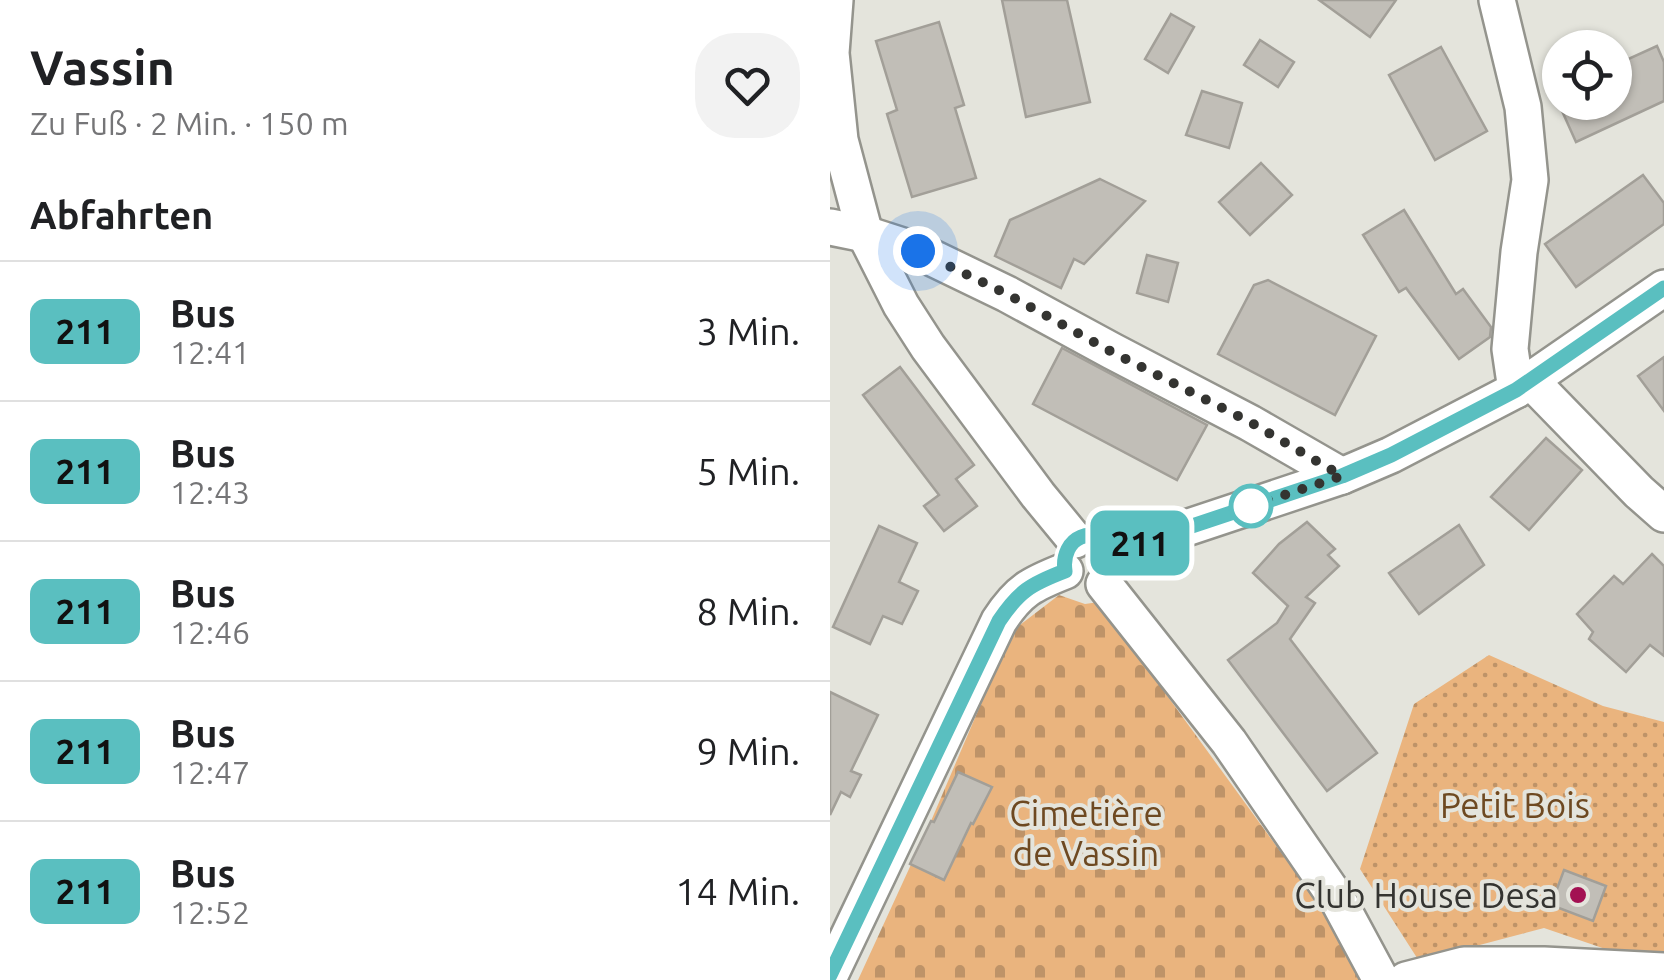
<!DOCTYPE html>
<html lang="de">
<head>
<meta charset="utf-8">
<style>
	body { margin:0; font-family:Ubuntu,sans-serif; background:#f2f2f2; color:#202124; height:100vh; display:flex; flex-direction:column; font-size:38px; white-space:nowrap }
	* { box-sizing:border-box; margin:0 }
	p { font-size:32px; color:#757577 }
	.icon { flex:none; width:55px; height:55px; fill:none; stroke:currentColor; stroke-width:2; stroke-linecap:round; stroke-linejoin:round }
	.map { position:relative; flex:1; overflow:hidden }
	.details { display:flex; flex-direction:column; background:#fff; width:830px }
	.details>* { flex:none }
	.badge { padding:0 20px; border-radius:15px; font-size:35px; line-height:65px }
	.fabs { position:absolute; left:712px; top:30px; display:grid; gap:20px }
	.fabs a { display:grid; place-items:center; width:90px; height:90px; border-radius:50%; background:#fff; box-shadow:0 2px 8px #0004; font-size:50px }
	.you { position:absolute; width:50px; height:50px; margin:-25px; border:8px solid #fff; border-radius:50%; background:#1a73e8; box-shadow:0 0 0 15px #1a73e833 }
	.map>.badge { position:absolute; translate:-50% -50%; box-shadow:0 0 0 5px #fff }
	h2 { padding:0 30px; font-size:38px; line-height:90px }
	.round { display:grid; place-items:center; flex:none; width:105px; height:105px; border-radius:40px; background:#f2f2f2 }
	.headline { display:flex; align-items:center; justify-content:space-between; height:170px; padding:0 30px }
	h1 { font-size:48px; font-weight:700; line-height:75px }
	ul { padding:0; list-style:none }
	li { display:flex; align-items:center; gap:30px; height:140px; padding:0 30px; border-top:2px solid #e0e0e0 }
	li div { flex:1 }
	li b { display:block; font-size:38px }
	li em { font-style:normal }
	li .badge { min-width:110px; font-weight:700; text-align:center }
	main { display:flex; flex:1; min-height:0 }
	.map>svg:first-child { display:block }
	.cemetery { fill:url(#cemetery-stones) }
	.park { fill:url(#park-dots) }
	.building { fill:#c1beb7; stroke:#a29f98; stroke-width:2.5 }
	.lines { fill:none; stroke-linecap:round; stroke-linejoin:round }
	.minor-casing { stroke:#94948d; stroke-width:40 }
	.minor { stroke:#fff; stroke-width:35 }
	.line-casing { stroke:#fff; stroke-width:22 }
	.line { stroke:#5abfc0; stroke-width:15 }
	.walk { stroke:#343431; stroke-width:10; stroke-dasharray:0 18 }
	.stop-dot { fill:#fff; stroke:#5abfc0; stroke-width:5 }
	.poi-dot { fill:#a31152; stroke:#e4e4dc; stroke-width:4 }
	.labels { text-anchor:middle; dominant-baseline:central; stroke-width:8; stroke-linejoin:round; paint-order:stroke }
	.park-label { font-size:35px; fill:#6e4921; stroke:#e4e4dc }
	.poi-label { font-size:35px; fill:#343431; stroke:#e4e4dc; text-anchor:end }
</style>
</head>
<body>
<main>
<section class="details">
<div class="headline"><div><h1>Vassin</h1><p>Zu Fuß · 2 Min. · 150 m</p></div><a class="round"><svg class="icon" aria-label="heart" viewBox="0 0 24 24"><path d="M12 20l-8-8c-3-5 5-10 8-4 3-6 11-1 8 4z"/></svg></a></div>
<h2>Abfahrten</h2>
<ul>
<li><span class="badge" style="background:#5abfc0;color:#111">211</span><div><b>Bus</b><p>12:41</p></div><em>3 Min.</em></li>
<li><span class="badge" style="background:#5abfc0;color:#111">211</span><div><b>Bus</b><p>12:43</p></div><em>5 Min.</em></li>
<li><span class="badge" style="background:#5abfc0;color:#111">211</span><div><b>Bus</b><p>12:46</p></div><em>8 Min.</em></li>
<li><span class="badge" style="background:#5abfc0;color:#111">211</span><div><b>Bus</b><p>12:47</p></div><em>9 Min.</em></li>
<li><span class="badge" style="background:#5abfc0;color:#111">211</span><div><b>Bus</b><p>12:52</p></div><em>14 Min.</em></li>
</ul>
</section>
<div class="map">
<svg width="834" height="980" viewBox="0 0 834 980">
	<defs>
		<pattern id="cemetery-stones" width="16" height="16" patternUnits="userSpaceOnUse" patternTransform="scale(2.5)"><rect width="16" height="16" fill="#eab47e"/><path d="M2 7V4a2 2 0 0 1 4 0v3zM10 15v-3a2 2 0 0 1 4 0v3z" fill="#be9368"/></pattern>
		<pattern id="park-dots" width="8" height="8" patternUnits="userSpaceOnUse" patternTransform="scale(2.5)"><rect width="8" height="8" fill="#eab47e"/><path d="M2 2h.1M6 6h.1" fill="none" stroke="#be9368" stroke-width="1.8" stroke-linecap="round"/></pattern>
	</defs>
	<rect width="100%" height="100%" fill="#e4e4dc"/>
	<path class="cemetery" d="M 229,595 L 255,604 L 269,602 L 530,961 L 535,980 L 28,980 L 101,821 L 182,631 Z"/>
	<path class="park" d="M 659,655 L 773,706 L 834,722 L 834,969 L 714,928 L 589,961 L 530,869 L 584,704 Z"/>
	<g class="building">
		<path d="M 172,0 L 237,0 L 260,102 L 196,117 Z"/>
		<path d="M 489,0 L 566,0 L 540,37 Z"/>
		<path d="M 341,14 L 364,27 L 338,73 L 315,59 Z"/>
		<path d="M 109,22 L 134,105 L 125,108 L 146,178 L 82,197 L 57,114 L 67,110 L 46,41 Z"/>
		<path d="M 430,40 L 464,62 L 448,87 L 414,65 Z"/>
		<path d="M 827,46 L 834,62 L 834,101 L 746,142 L 728,102 L 785,102 L 785,65 Z"/>
		<path d="M 611,47 L 657,131 L 605,160 L 559,75 Z"/>
		<path d="M 372,91 L 412,103 L 399,148 L 356,135 Z"/>
		<path d="M 431,163 L 462,195 L 420,235 L 389,202 Z"/>
		<path d="M 813,175 L 834,203 L 834,224 L 746,287 L 715,244 Z"/>
		<path d="M 270,179 L 315,201 L 254,264 L 244,259 L 231,288 L 165,256 L 180,220 Z"/>
		<path d="M 574,210 L 626,294 L 633,289 L 661,327 L 660,337 L 629,359 L 576,288 L 569,292 L 533,235 Z"/>
		<path d="M 317,255 L 348,263 L 338,302 L 307,293 Z"/>
		<path d="M 438,280 L 546,336 L 505,415 L 388,354 L 424,285 Z"/>
		<path d="M 232,348 L 377,425 L 347,480 L 203,404 Z"/>
		<path d="M 834,357 L 834,411 L 808,376 Z"/>
		<path d="M 70,367 L 144,465 L 126,479 L 147,506 L 114,531 L 94,506 L 109,495 L 33,395 Z"/>
		<path d="M 716,438 L 752,470 L 699,530 L 661,497 Z"/>
		<path d="M 477,522 L 505,549 L 498,555 L 509,566 L 476,597 L 485,603 L 460,639 L 547,753 L 497,791 L 398,660 L 447,623 L 458,606 L 423,573 L 449,544 Z"/>
		<path d="M 629,525 L 654,565 L 589,614 L 559,573 Z"/>
		<path d="M 49,526 L 87,543 L 69,582 L 88,591 L 72,624 L 53,616 L 40,644 L 3,627 Z"/>
		<path d="M 822,554 L 834,566 L 834,656 L 820,645 L 796,672 L 759,639 L 763,632 L 747,614 L 784,576 L 793,584 Z"/>
		<path d="M 0,692 L 48,715 L 21,771 L 31,775 L 20,797 L 11,792 L 0,815 Z"/>
		<path d="M 128,772 L 162,787 L 143,824 L 141,823 L 114,880 L 80,864 L 101,821 L 104,822 Z"/>
		<path d="M 734,870 L 776,886 L 763,921 L 721,905 Z"/>
	</g>
	<g class="lines">
		<g class="minor-casing">
			<g id="minor">
				<path d="M 5,0 L 1,53 L 10,140 L 35,234 L 71,305 L 98,347 L 208,495 L 245,540"/>
				<path d="M 667,0 L 693,107 L 700,180 L 689,252 L 680,349 L 686,390"/>
				<path d="M 0,227 L 35,234 L 88,251 L 177,294 L 282,351 L 420,423 L 512,476"/>
				<path d="M 700,380 L 809,492 L 834,514"/>
				<path d="M 284,552 L 512,476 L 561,455 L 686,390 L 834,288"/>
				<path d="M 274,584 L 399,742 L 509,902 L 551,980"/>
				<path d="M 0,975 L 169,621 C 189,590 202,584 235,571"/>
				<path d="M 576,980 L 634,965 L 714,965 L 834,971"/>
			</g>
		</g>
		<use href="#minor" class="minor"/>
	</g>
	<g class="lines">
		<g class="line-casing">
			<path id="line" d="M 0,975 L 169,621 C 189,591 201,584 235,571 C 230,537 266,521 284,552 L 512,476 L 561,455 L 686,390 L 834,288"/>
		</g>
		<use href="#line" class="line"/>
		<path class="walk" d="M 88,251 L 177,294 L 282,352 L 420,422 L 512,476 L 421,506"/>
	</g>
	<circle class="stop-dot" cx="421" cy="506" r="20"/>
	<circle class="poi-dot" cx="748" cy="895" r="10"/>
	<g class="labels">
		<g class="park-label">
			<text x="685" y="805">Petit Bois</text>
			<text x="256" y="813">Cimetière<tspan x="256" dy="40">de Vassin</tspan></text>
		</g>
		<g class="poi-label">
			<text x="728" y="895">Club House Desa</text>
		</g>
	</g>
</svg>
<div class="fabs">
<a><svg class="icon" aria-label="locate" viewBox="0 0 24 24"><circle cx="12" cy="12" r="6"/><path d="M12 2v4M12 18v4M2 12h4M18 12h4"/></svg></a>
</div>
<div class="you" style="left:88px;top:251px"></div>
<b class="badge" style="left:310px;top:543px;background:#5abfc0;color:#111">211</b>
</div>
</main>
</body>
</html>
